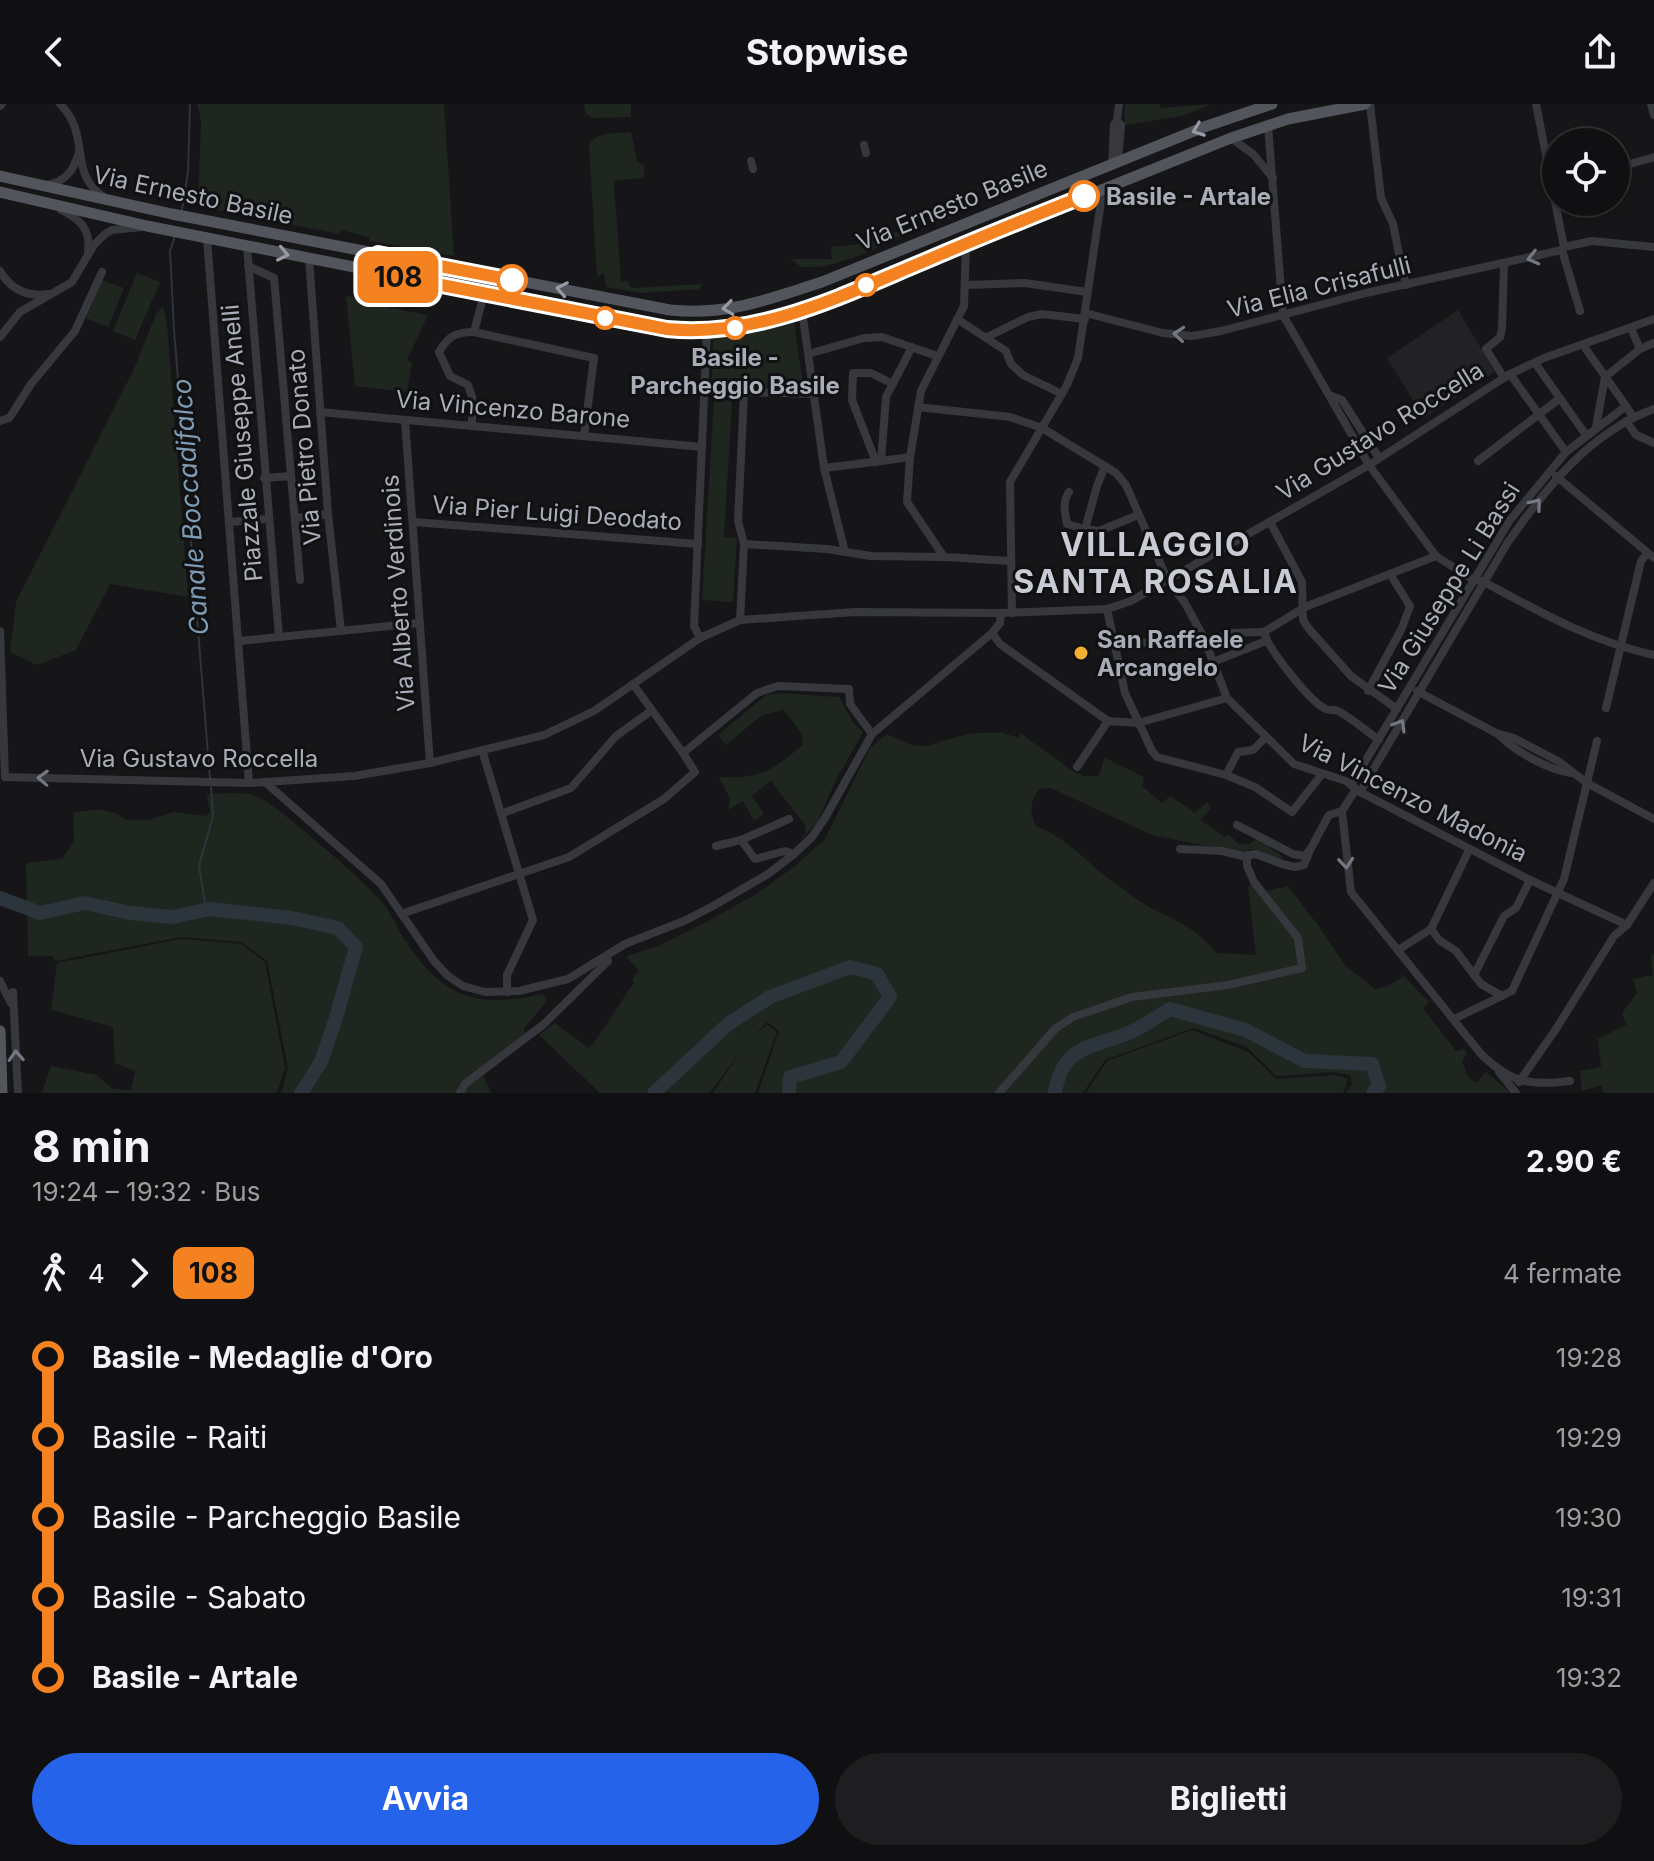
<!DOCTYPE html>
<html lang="it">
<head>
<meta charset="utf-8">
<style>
	body { margin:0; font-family:Inter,sans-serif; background:#1e1e20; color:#f1f3f6; height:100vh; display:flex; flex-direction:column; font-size:30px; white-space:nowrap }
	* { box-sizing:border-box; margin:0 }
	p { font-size:26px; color:#9c9d9f }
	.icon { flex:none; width:44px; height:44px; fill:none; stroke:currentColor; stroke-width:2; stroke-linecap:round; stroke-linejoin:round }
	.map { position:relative; height:989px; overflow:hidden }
	.side { display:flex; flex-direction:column; background:#101012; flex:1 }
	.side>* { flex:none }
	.badge { padding:0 16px; border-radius:12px; font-size:28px; line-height:52px }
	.controls { position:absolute; left:1542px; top:24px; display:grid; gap:16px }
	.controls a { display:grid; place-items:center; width:88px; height:88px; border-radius:50%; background:#101012; box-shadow:0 2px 6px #0004,0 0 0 2px #303032; font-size:40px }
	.map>.badge { position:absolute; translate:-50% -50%; box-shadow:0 0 0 4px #fff }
	.legs { display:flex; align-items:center; gap:12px; height:88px; padding:0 32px; font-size:26px }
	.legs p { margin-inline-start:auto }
	.overview { display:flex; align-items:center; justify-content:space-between; height:136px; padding:0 32px }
	h1 { font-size:44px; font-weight:700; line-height:60px }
	.button { display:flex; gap:16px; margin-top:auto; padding:16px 32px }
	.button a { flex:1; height:92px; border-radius:48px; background:#2563eb; color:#fff; font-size:32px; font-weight:700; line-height:92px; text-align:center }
	.button a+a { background:#1e1e20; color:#f1f3f6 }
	ul { padding:0 32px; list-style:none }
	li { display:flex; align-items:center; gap:28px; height:80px; font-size:30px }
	li i { display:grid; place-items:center; width:12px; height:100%; margin:0 10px; background:currentColor }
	li i::after { content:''; width:20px; height:20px; margin:-10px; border:6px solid; border-radius:50%; background:#101012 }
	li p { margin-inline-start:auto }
	li:first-child i { background:linear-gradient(#0000 50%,currentColor 0) }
	li:last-child i { background:linear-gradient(currentColor 50%,#0000 0) }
	header { display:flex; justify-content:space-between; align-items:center; height:104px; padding:0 32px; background:#101012; font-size:36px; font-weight:700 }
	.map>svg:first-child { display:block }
	.built { fill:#222225 }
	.green { fill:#1e261f }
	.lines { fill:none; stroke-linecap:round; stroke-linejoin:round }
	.stream { stroke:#2c353c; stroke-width:2 }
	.river { stroke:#2c353c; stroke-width:14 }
	.minor { stroke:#37383d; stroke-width:8 }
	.major { stroke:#53555c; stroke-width:11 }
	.oneway { stroke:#979ba6 }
	.oneway2 { stroke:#757881 }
	.line-1-casing { stroke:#fff; stroke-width:18 }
	.line-1 { stroke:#f58220; stroke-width:12 }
	.stop-1-dot { fill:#fff; stroke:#f58220; stroke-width:4 }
	.poi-dot { fill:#f2b134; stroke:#111113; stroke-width:3 }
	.labels { text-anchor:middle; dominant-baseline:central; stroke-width:6; stroke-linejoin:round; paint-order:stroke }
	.street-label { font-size:24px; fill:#a8adb8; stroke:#111113 }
	.stop-label { font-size:24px; font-weight:bold; fill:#a8adb8; stroke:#111113; text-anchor:start }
	.poi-label { font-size:24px; font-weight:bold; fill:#a8adb8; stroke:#111113; text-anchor:start }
	.water-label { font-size:26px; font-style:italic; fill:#7f9bb3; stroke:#111113 }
	.district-label { font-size:32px; font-weight:bold; letter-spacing:2px; fill:#c9ccd4; stroke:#111113 }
</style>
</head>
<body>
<header><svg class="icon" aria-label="back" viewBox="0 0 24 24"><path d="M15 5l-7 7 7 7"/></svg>Stopwise<svg class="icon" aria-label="share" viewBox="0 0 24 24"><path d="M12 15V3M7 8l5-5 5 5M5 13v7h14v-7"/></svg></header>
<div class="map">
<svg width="1654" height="989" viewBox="0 0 1654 989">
	<rect width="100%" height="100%" fill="#161618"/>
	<path class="built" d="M 1458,206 L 1495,268 L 1424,314 L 1387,254 Z"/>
	<g class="green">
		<path d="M 197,0 L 444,0 L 454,152 L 369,137 L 369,133 L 341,126 L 339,130 L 202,103 L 202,98 L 198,98 L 201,17 Z"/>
		<path d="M 584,0 L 631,0 L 631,13 L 594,14 L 586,10 Z"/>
		<path d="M 1125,0 L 1159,0 L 1160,4 L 1212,0 L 1182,12 L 1124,21 Z"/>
		<path d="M 631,28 L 637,58 L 644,61 L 644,74 L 617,76 L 614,78 L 621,177 L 627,177 L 632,184 L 703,180 L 699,185 L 641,189 L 606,183 L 604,169 L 597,173 L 589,42 C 595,27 616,30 631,28 Z"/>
		<path d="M 926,105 L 959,105 L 960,110 L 932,121 L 924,121 L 921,110 Z"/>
		<path d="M 904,121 L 910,121 C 905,136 849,156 833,160 C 823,163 812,163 801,163 L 791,155 L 832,155 L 831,143 L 870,139 L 870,130 L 901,128 Z"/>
		<path d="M 137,169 L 160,178 L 135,236 L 113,227 Z"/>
		<path d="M 102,176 L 124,184 L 108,223 L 86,214 Z"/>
		<path d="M 346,192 L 359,194 L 359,198 L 428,211 L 407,256 L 412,258 L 407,288 L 355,282 Z"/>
		<path d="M 163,202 L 167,220 L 188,493 L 110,480 L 76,546 L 37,561 L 10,548 L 16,498 L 134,265 L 156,210 Z"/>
		<path d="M 794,218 L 804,287 L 712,283 L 713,233 L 758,228 Z"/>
		<path d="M 714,296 L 732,297 L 724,433 L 737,434 L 733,498 L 702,496 Z"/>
		<path d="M 780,589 L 839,593 L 854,620 L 863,628 L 836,676 L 817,719 L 799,738 L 806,728 L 805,721 L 771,677 L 752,692 L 764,710 L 754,717 L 743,697 L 728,706 L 730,695 L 719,673 C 760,675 771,667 803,641 L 801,629 L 784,606 L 762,611 L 726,641 L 718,631 L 766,591 Z"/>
		<path d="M 1003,629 L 1019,634 L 1020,629 L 1071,666 L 1084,672 L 1098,672 L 1105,654 L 1144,673 L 1142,682 L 1162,699 L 1170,692 L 1195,709 L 1207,698 L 1211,705 L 1200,716 L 1225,733 L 1229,731 L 1239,740 L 1250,740 L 1257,734 L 1283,753 L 1283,757 L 1254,745 L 1236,748 L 1152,731 L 1051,684 L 1039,685 C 1030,698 1029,709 1036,722 C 1071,736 1087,760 1116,780 C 1129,789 1143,801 1157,807 C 1180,818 1201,828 1216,849 L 1256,851 L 1248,782 L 1253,781 L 1267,787 L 1288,782 L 1317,820 L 1346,862 L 1375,885 L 1388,882 L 1404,872 L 1429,898 L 1423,904 L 1456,947 L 1465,945 L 1467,950 L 1462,957 L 1468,973 L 1476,979 L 1486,968 L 1511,989 L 1346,989 L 1352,980 L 1350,971 L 1333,968 L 1276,972 L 1247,943 L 1193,924 L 1105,956 L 1083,989 L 758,989 L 779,927 L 767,918 L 752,934 L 767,920 L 777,928 L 755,989 L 713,989 L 743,944 L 710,989 L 600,989 L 539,931 L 555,919 L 589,944 C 605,927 618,899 634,879 L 632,875 L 639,867 L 626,852 L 656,843 L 697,823 L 758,789 L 796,761 L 825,735 L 870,644 L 887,630 C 929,652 925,639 965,631 C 977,628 991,629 1003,629 Z"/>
		<path d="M 207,690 C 222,690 242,687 256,692 C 273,697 370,782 382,798 C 391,809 397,823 404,835 C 445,896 475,904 544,890 L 547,897 L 524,924 L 524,932 L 481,966 L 491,989 L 281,989 L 288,964 L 267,857 L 241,838 L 181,833 L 56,857 L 52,852 L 28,852 L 26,759 L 62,755 L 74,738 L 73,709 C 91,705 111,703 126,716 L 148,716 L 174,708 L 206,712 L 210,708 Z"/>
		<path d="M 181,835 L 241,840 L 265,858 L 285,964 L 277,989 L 42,989 L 51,962 L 97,971 L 113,985 L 131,986 L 135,967 L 115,959 L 113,923 L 51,906 L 57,859 Z"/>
		<path d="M 1651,850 L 1654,851 L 1654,989 L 1603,989 L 1602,981 L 1582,987 L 1580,967 L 1601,963 L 1598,935 L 1626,921 L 1622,909 L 1637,889 L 1633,875 L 1653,871 Z"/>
		<path d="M 1192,926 L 1248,948 L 1277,975 L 1337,971 L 1348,975 L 1343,989 L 1086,989 L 1107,957 Z"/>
	</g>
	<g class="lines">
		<g class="stream">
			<path d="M 182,106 L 188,68 L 190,0"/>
			<path d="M 175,132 L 170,147 L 174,226 L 210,675"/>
			<path d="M 206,805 L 199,762 L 213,712 L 211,681"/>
		</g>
		<g class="river">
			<path d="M 0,794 L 40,809 L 85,799 L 130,809 L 172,813 L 210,805 L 292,814 L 338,824 L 356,843 L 336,914 L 321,958 L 301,989"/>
			<path d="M 654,989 L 728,920 L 770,893 L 850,863 L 877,870 L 890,893 L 841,958 L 790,973 L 789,989"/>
			<path d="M 1055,989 C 1062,943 1089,944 1126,930 C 1142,924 1156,913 1170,905 L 1245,926 L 1305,957 L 1372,960 L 1379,982 L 1373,989"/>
		</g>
		<g class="minor">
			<path d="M 60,0 C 92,32 67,69 104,93"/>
			<path d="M 1370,0 L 1381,94 L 1393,120 L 1400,155"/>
			<path d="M 1536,0 L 1564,143 L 1562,146 L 1580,207"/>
			<path d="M 1651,0 L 1654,11"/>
			<path d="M 0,2 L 2,0"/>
			<path d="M 1117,17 L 1121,21 L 1118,57"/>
			<path d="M 1268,22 L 1283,211 L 1369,361 L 1436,452 L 1472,475 L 1484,478 C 1540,508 1592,538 1654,551"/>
			<path d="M 1231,34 L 1253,50 L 1273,74"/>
			<path d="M 864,41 L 866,49"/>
			<path d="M 751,57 L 753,65"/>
			<path d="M 1112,60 L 1114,21 L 1117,17 L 1119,0"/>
			<path d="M 1616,64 L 1654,53"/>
			<path d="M 46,81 C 66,78 74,66 79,48"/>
			<path d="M 61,106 C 80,115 91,125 88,147"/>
			<path d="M 207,134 L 249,679"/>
			<path d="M 966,140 L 964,202 L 921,287 L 910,353 L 907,398 L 944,453 L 1010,457"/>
			<path d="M 247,142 L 279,533"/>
			<path d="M 1564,143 L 1592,137 L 1654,143"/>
			<path d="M 309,155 L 328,410 L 341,527"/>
			<path d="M 1401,159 L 1406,181"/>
			<path d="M 248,162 L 274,174 L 300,476"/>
			<path d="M 0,167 C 11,186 28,193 49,190"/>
			<path d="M 965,181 L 1025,179 L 1087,188"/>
			<path d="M 802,206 L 824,364 L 845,448"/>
			<path d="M 1085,209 L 1163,229 L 1192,232 L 1221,227 L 1366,189 L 1562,146"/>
			<path d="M 957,215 L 1006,247 L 1011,260 L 1023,271 L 1062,290"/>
			<path d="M 1631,224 L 1640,245"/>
			<path d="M 474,228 L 594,254 L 584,332"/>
			<path d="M 0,233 L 20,208 L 72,178 L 94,141 L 105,130 L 112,126 L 142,123"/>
			<path d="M 987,233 L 1028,213 L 1042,210 L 1085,215"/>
			<path d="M 1583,241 L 1626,302"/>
			<path d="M 808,250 L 864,234 L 882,233 L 937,252"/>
			<path d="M 1535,259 L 1586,331"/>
			<path d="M 1510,270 L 1566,348"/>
			<path d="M 1605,273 L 1640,245 L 1654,239"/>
			<path d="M 1504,274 L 1486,245 L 1500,233 L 1502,225 L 1504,161"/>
			<path d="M 705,287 L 814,290"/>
			<path d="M 1329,291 L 1342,296 L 1379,354"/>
			<path d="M 918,303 L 1010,313 L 1042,324 L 1116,369 L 1126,381 L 1168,477 L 1185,499 L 1204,534 L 1227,594 L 1294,660 L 1346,677 L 1360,688 L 1530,776 L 1627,821"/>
			<path d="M 320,308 L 702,343"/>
			<path d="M 405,316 L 430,659"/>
			<path d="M 0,317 L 9,314 L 14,307 L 31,280 L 75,227 L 102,168"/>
			<path d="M 1626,317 L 1636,331 L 1654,339"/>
			<path d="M 472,322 L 472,293 L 468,281 L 450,272 L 439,248 C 448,232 456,228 474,228 L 484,190"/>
			<path d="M 1596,323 L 1605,273"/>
			<path d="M 881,357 L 910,353"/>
			<path d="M 1478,357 L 1559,295"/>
			<path d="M 876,358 L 852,296 L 853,269 L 871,269 L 893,280"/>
			<path d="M 1105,362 L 1097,382 L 1085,425 L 1099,427 L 1138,411"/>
			<path d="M 824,364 L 881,357 L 886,293 L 912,243"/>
			<path d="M 1556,372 L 1654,454"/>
			<path d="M 264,374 L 291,372"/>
			<path d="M 1069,388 C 1062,398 1065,408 1067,420 L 1085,425"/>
			<path d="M 295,414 L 328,410"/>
			<path d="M 229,418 L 267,415"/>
			<path d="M 413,418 L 698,440"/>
			<path d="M 1270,418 L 1302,478 L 1303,516 L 1309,525 L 1351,572 L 1397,605"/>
			<path d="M 744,440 L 827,445 L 871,452 L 944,453"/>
			<path d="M 1107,505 L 1125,589 L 1152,647 L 1157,653 L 1226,671 L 1255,683 L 1292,708 L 1322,670"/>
			<path d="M 1001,509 L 1000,519 L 992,529 L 1000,540 L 1108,617 L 1138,619 L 1227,594"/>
			<path d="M 1012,509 L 1010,378 L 1067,281 L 1078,254 L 1103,84"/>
			<path d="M 740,516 L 744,440 L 738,417 L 744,289"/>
			<path d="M 0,527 L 5,673 L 249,679 L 354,672 L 430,659 L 544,631 L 594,607 L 700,534 L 740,516 L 855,508 L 1001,509 L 1107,505 L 1131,497 L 1369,361 L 1510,270 L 1544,254 L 1654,215"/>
			<path d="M 1264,528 C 1268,545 1311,599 1326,605 C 1330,607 1334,605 1338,607 C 1352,614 1366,627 1379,636"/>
			<path d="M 700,534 L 694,522 L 707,226"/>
			<path d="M 239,537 L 420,519"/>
			<path d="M 1205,537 L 1232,529 L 1264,528 L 1305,503 L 1436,452"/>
			<path d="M 1114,542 L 1140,538 L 1184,543 L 1204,534"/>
			<path d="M 1213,558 L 1266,537"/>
			<path d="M 633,580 L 683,649"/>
			<path d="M 1368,587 L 1402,524 L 1410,502 L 1390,470"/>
			<path d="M 1417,587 L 1496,629 L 1514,634 L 1558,657 L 1587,679 L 1654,715"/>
			<path d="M 1606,604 L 1641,457 L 1647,450"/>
			<path d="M 1500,632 C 1518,649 1547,665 1571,669"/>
			<path d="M 482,646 L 533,816 L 507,871 L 507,888"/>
			<path d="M 1077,663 L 1108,617"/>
			<path d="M 1226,671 L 1238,648 L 1253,646 L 1266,633"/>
			<path d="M 265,678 L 381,780 L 434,857 L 448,872 L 463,882 L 485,888 L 519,887 L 568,875 L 625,840 L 684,817 L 713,802 L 768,770 L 794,750 L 812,733 L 825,714 L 872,630 L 992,529"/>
			<path d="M 1351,681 L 1510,416 L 1566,348 L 1626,302 L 1633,313"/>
			<path d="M 1356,685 L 1342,707 L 1351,788 L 1481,950 C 1511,979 1529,982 1570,977"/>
			<path d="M 1360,688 L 1508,438 C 1546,384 1590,328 1654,305"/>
			<path d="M 503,709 L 571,684 L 616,632 L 651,607"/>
			<path d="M 1237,721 L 1293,750 L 1304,752 L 1310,746 L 1329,711 L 1342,707"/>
			<path d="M 741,736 L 755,755 L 785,747 L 794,750"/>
			<path d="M 716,742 L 741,736 L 789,715"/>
			<path d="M 1180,745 L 1222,747 L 1243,752 L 1256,750 L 1282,760 L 1295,763 L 1304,761 L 1310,746"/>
			<path d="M 401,810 L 569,753 L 664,695 L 695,668 L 683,649 L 757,589 L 778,582 L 849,585 L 850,600 L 872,630"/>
			<path d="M 1431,825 L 1439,836 L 1456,847 L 1481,880 L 1502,892"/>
			<path d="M 1398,846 L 1431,825 L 1469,746"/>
			<path d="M 1474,871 L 1504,812 L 1516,804 L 1530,776"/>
			<path d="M 0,877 L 11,899"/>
			<path d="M 13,888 L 18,989"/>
			<path d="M 1454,915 L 1512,887 L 1564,775 L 1597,637"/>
			<path d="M 1499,968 L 1516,989"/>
			<path d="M 1519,978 L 1556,925 L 1614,832 L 1627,821 L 1654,779"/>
			<path d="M 460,989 L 465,980 L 544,920 L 608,857 L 606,853"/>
			<path d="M 999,989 L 1055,925 L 1073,913 L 1132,893 L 1228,881 L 1302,864 L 1298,834 L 1254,778 L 1247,762 L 1247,751"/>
		</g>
		<g class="major">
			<path d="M 0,72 L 172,110 L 670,206 C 728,212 768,195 822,178 L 1204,23 L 1272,0"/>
			<path d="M 0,88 L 147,122 L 667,225 L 688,227 L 747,222 L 802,206 L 1231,34 L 1288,15 L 1365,0"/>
			<path d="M 0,927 L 2,989"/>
		</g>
	</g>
	<defs><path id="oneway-chevron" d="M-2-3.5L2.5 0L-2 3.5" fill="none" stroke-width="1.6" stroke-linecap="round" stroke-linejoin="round" transform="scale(2)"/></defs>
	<g class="oneway">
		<use href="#oneway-chevron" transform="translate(1198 26) rotate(159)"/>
		<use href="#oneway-chevron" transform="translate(283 150) rotate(12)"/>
		<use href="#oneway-chevron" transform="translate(562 185) rotate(-169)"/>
		<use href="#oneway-chevron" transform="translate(728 204) rotate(173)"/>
	</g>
	<g class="oneway2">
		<use href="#oneway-chevron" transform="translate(1533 154) rotate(166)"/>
		<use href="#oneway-chevron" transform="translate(1179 230) rotate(-175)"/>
		<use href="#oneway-chevron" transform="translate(1536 400) rotate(-51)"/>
		<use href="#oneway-chevron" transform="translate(1400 621) rotate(-59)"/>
		<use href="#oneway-chevron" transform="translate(43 674) rotate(-178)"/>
		<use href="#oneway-chevron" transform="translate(1346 759) rotate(85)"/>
		<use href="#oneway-chevron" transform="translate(16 952) rotate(-93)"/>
	</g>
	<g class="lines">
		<g class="line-1-casing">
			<path id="line-1" d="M 512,176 L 378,150 L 375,168 L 667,225 C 759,234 843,191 925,157 C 978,134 1031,113 1084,92"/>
		</g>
		<use href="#line-1" class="line-1"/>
	</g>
	<g class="stop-1-dot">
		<circle cx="1084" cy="92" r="14"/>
		<circle cx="512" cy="176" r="14"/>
		<circle cx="866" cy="181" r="10"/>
		<circle cx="605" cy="214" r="10"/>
		<circle cx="735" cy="224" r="10"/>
	</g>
	<circle class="poi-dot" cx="1081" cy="549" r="8"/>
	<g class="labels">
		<g class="street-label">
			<text transform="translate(193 91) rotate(12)">Via Ernesto Basile</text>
			<text transform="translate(952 101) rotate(-22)">Via Ernesto Basile</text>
			<text transform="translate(1319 183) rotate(-14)">Via Elia Crisafulli</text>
			<text transform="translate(513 305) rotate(5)">Via Vincenzo Barone</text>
			<text transform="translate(1380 327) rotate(-32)">Via Gustavo Roccella</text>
			<text transform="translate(242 339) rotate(-95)">Piazzale Giuseppe Anelli</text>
			<text transform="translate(304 343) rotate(-95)">Via Pietro Donato</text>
			<text transform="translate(557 409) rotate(4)">Via Pier Luigi Deodato</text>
			<text transform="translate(1449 484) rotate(-58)">Via Giuseppe Li Bassi</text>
			<text transform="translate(398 489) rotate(-94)">Via Alberto Verdinois</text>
			<text x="199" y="654">Via Gustavo Roccella</text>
			<text transform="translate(1413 694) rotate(27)">Via Vincenzo Madonia</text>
		</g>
		<g class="stop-label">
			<text x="1106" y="92">Basile - Artale</text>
			<text x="735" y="253" text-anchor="middle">Basile -<tspan x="735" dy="28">Parcheggio Basile</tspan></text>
		</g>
		<g class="poi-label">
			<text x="1097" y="535">San Raffaele<tspan x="1097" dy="28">Arcangelo</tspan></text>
		</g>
		<g class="water-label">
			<text transform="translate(190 403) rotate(-94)">Canale Boccadifalco</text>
		</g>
		<g class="district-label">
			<text x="1156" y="440">VILLAGGIO<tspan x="1156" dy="37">SANTA ROSALIA</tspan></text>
		</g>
	</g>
</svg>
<div class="controls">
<a><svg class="icon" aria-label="locate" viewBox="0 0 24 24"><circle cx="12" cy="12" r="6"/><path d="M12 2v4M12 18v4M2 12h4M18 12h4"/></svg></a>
</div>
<b class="badge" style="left:398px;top:173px;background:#f58220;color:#111">108</b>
</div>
<section class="side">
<div class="overview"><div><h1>8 min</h1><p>19:24 – 19:32 · Bus</p></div><b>2.90 €</b></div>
<div class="legs"><svg class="icon" aria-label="walk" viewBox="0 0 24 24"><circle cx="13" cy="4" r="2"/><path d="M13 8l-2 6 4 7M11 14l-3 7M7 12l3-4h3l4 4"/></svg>4<svg class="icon" aria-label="forward" viewBox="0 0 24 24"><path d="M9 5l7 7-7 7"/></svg><b class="badge" style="background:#f58220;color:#111">108</b><p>4 fermate</p></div>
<ul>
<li><i style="color:#f58220"></i><b>Basile - Medaglie d'Oro</b><p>19:28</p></li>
<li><i style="color:#f58220"></i><span>Basile - Raiti</span><p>19:29</p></li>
<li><i style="color:#f58220"></i><span>Basile - Parcheggio Basile</span><p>19:30</p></li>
<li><i style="color:#f58220"></i><span>Basile - Sabato</span><p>19:31</p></li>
<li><i style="color:#f58220"></i><b>Basile - Artale</b><p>19:32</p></li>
</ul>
<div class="button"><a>Avvia</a><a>Biglietti</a></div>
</section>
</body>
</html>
